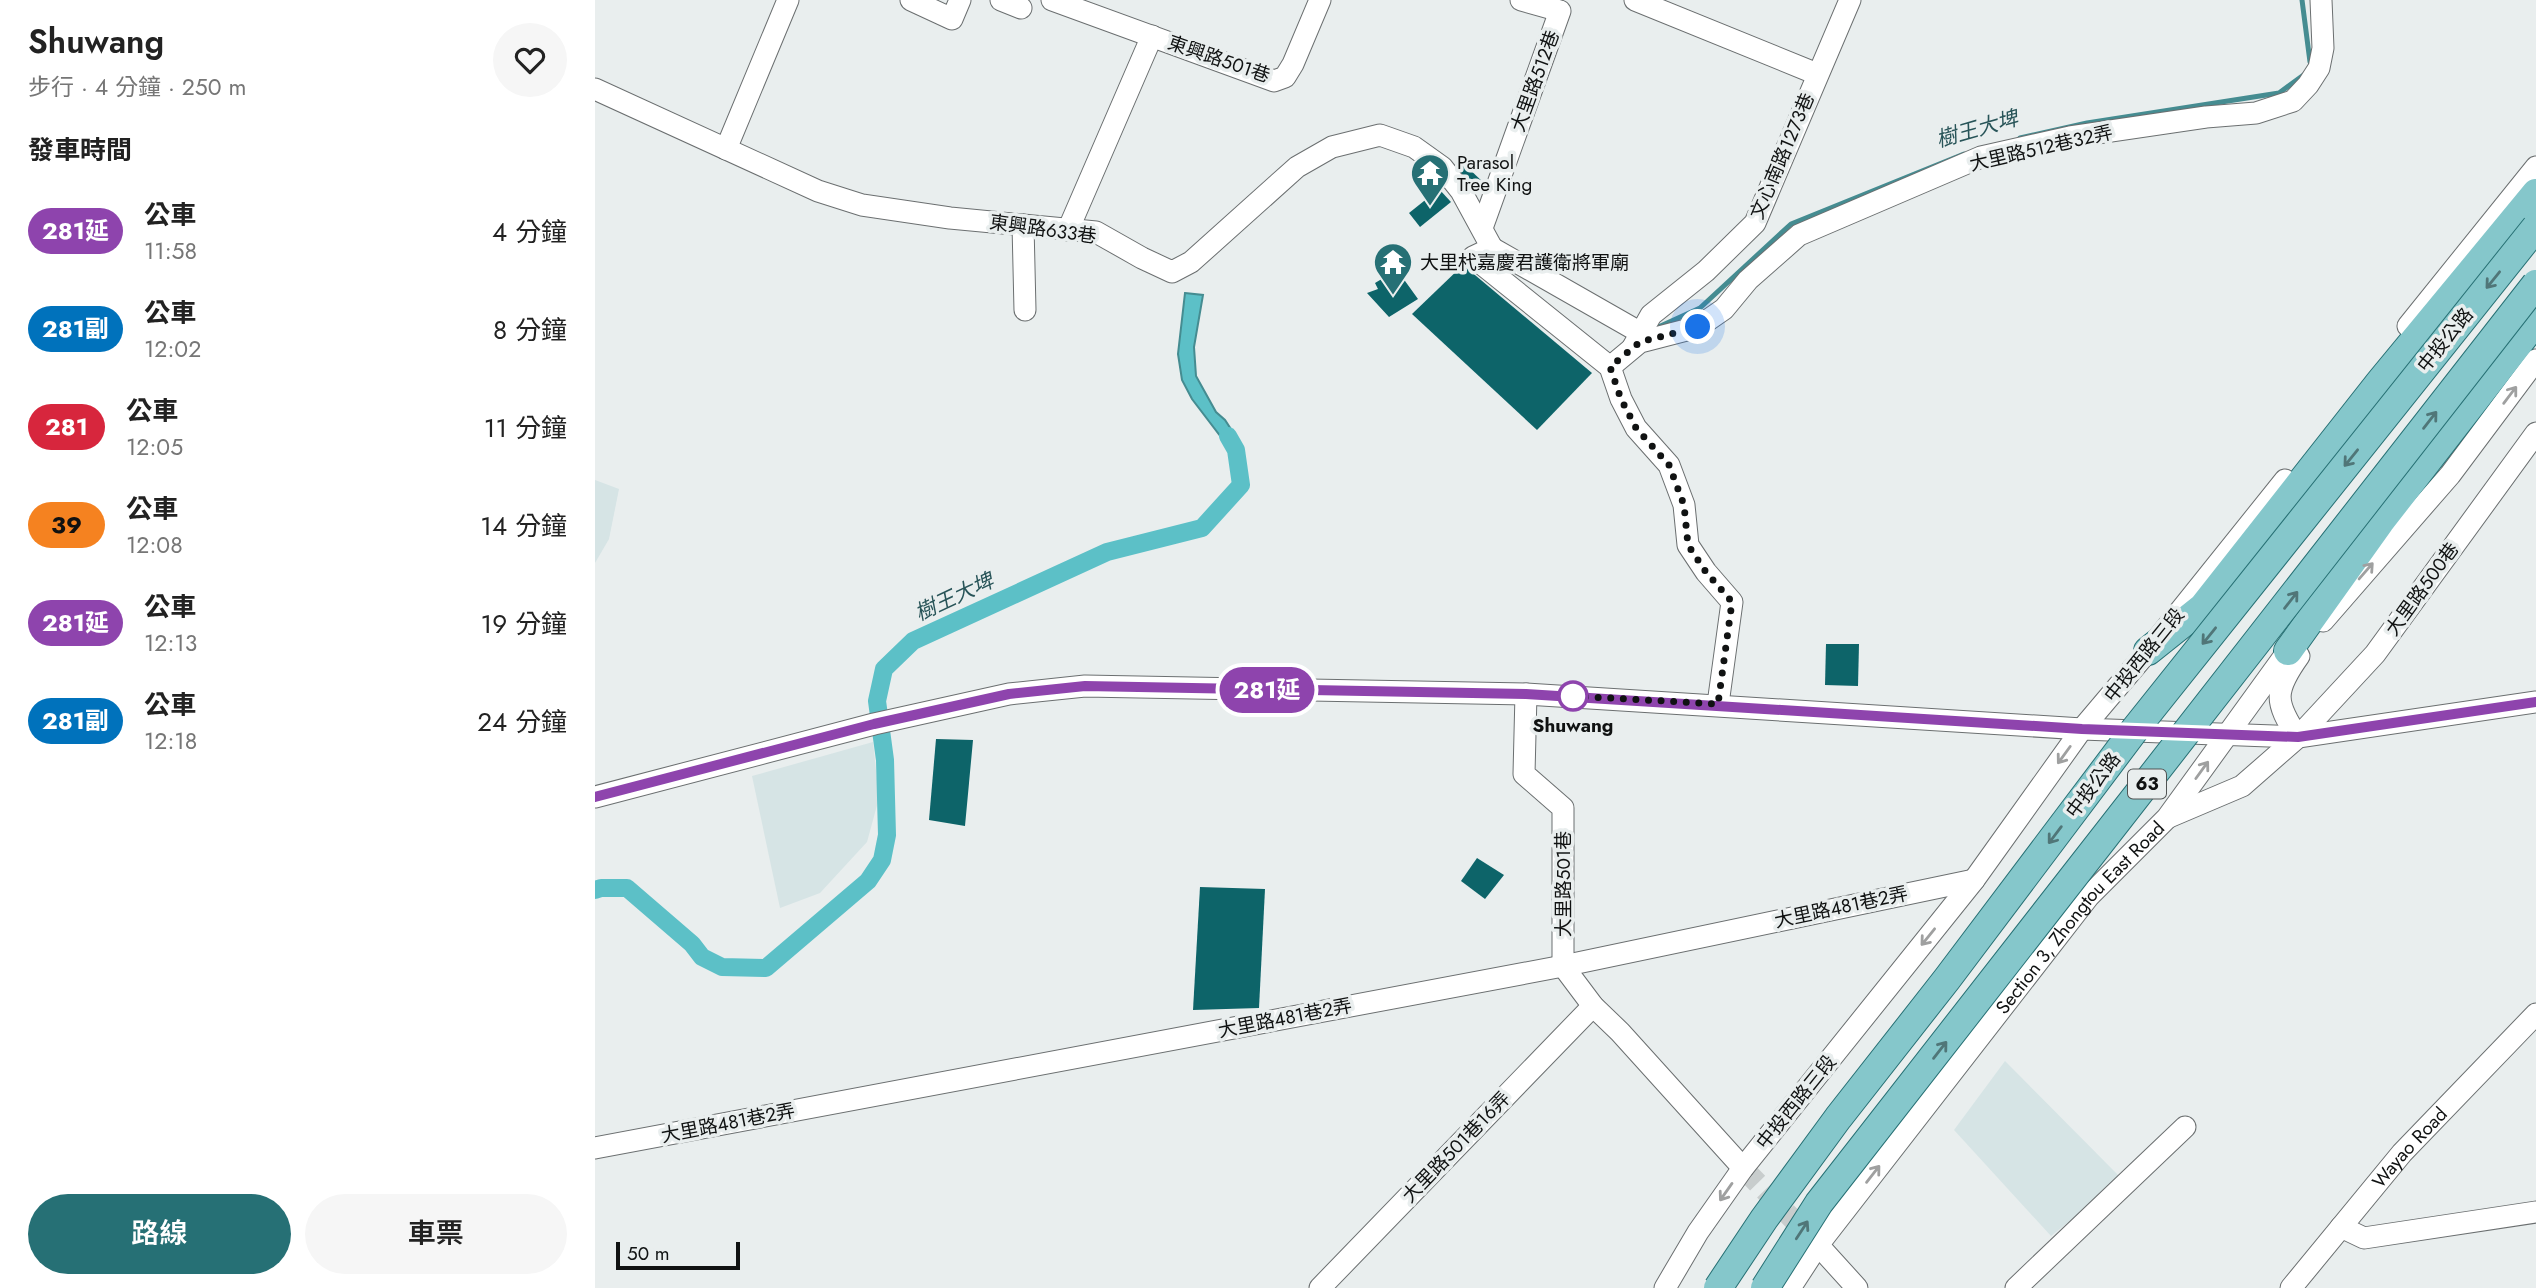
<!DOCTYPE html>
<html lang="zh-TW">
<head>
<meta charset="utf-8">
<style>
	body { margin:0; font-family:Jost,"Noto Sans TC",sans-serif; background:#f6f6f6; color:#222; height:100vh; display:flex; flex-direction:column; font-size:26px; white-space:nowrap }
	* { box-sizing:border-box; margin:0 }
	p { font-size:23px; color:#767676 }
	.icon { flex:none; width:38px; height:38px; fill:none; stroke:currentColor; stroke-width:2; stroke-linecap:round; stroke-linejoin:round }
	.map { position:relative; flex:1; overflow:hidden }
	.details { display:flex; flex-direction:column; background:#fff; width:595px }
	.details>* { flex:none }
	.badge { padding:0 14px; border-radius:23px; font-size:24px; line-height:46px }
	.scale { position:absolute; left:21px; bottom:18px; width:124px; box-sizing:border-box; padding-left:7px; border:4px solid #101212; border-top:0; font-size:19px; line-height:24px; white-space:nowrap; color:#101212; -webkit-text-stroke:5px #e9eeee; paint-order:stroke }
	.you { position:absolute; width:35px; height:35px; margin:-18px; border:5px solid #fff; border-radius:50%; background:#1a73e8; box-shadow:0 0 0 10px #1a73e833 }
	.map>.badge { position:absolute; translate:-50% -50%; box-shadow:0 0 0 4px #fff }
	h2 { padding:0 28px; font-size:26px; line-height:63px }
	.round { display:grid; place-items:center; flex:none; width:74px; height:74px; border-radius:37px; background:#f6f6f6 }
	.head { display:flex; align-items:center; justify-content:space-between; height:119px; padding:0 28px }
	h1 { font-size:33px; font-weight:600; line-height:52px }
	.button { display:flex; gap:14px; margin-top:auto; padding:14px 28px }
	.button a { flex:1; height:80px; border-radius:42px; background:#267075; color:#fff; font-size:28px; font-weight:600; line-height:80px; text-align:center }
	.button a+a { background:#f6f6f6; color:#222 }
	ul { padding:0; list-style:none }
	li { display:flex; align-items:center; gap:21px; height:98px; padding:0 28px }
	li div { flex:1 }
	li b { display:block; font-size:26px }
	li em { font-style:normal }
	li .badge { min-width:77px; font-weight:700; text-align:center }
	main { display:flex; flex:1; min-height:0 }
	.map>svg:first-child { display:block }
	.built { fill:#d6e4e5 }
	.water { fill:#5cc0c7; stroke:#458c91; stroke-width:2 }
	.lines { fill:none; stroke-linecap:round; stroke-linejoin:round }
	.stream { stroke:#458c91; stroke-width:5 }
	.canal { stroke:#5cc0c7; stroke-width:18 }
	.building { fill:#0d6469 }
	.minor-tunnel { stroke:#c8cdcd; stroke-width:21; stroke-dasharray:21 10; stroke-linecap:butt }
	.minor-casing { stroke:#6b6f70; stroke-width:23 }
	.major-casing { stroke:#277074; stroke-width:30 }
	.minor { stroke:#fff; stroke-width:21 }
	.major { stroke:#85c7cb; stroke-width:28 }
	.major-bridge-casing { stroke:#277074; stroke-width:30; stroke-linecap:butt }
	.major-bridge { stroke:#85c7cb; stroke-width:28 }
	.oneway { stroke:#507678 }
	.oneway2 { stroke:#9fa0a0 }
	.line-casing { stroke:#fff; stroke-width:16 }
	.line { stroke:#8e44ad; stroke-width:10 }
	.walk { stroke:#101212; stroke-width:7; stroke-dasharray:0 12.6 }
	.stop-dot { fill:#fff; stroke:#8e44ad; stroke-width:3.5 }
	.labels { text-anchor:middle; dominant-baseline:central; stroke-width:7; stroke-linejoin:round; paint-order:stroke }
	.shield { fill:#e9eeee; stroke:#515454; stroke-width:2 }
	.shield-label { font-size:18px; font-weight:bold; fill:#101212 }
	.street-label { font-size:19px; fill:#101212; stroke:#e9eeee }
	.poi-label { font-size:19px; fill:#101212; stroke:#e9eeee; text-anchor:start }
	.stop-label { font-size:19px; font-weight:bold; fill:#101212; stroke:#e9eeee }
	.water-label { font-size:21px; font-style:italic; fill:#285458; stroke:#e9eeee }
</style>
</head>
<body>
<main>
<section class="details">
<div class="head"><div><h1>Shuwang</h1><p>步行 · 4 分鐘 · 250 m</p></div><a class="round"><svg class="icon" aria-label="heart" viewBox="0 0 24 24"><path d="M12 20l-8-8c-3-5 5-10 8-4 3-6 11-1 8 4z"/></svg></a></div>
<h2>發車時間</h2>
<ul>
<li><span class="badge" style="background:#8e44ad;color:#fff">281延</span><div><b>公車</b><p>11:58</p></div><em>4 分鐘</em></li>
<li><span class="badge" style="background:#0072bc;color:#fff">281副</span><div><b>公車</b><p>12:02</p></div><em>8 分鐘</em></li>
<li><span class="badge" style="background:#d7263d;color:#fff">281</span><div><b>公車</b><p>12:05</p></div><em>11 分鐘</em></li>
<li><span class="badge" style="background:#f58220;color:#111">39</span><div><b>公車</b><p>12:08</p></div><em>14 分鐘</em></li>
<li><span class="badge" style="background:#8e44ad;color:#fff">281延</span><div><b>公車</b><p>12:13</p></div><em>19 分鐘</em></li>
<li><span class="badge" style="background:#0072bc;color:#fff">281副</span><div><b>公車</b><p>12:18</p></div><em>24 分鐘</em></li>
</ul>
<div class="button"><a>路線</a><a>車票</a></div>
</section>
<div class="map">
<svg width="1941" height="1288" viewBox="0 0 1941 1288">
	<rect width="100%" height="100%" fill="#e9eeee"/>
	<g class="built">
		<path d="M 0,480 L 24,489 L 14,539 L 0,563 Z"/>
		<path d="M 278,742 L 284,798 L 272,842 L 225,893 L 185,908 L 157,776 Z"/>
		<path d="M 1410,1061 L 1527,1179 L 1456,1236 L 1359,1130 Z"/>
	</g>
	<path class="water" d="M 590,293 L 608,295 L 599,347 L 601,376 L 621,412 L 630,420 L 645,443 L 647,446 L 642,458 L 597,399 L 587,380 L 583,354 Z"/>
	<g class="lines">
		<g class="stream">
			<path d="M 1707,0 L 1715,62"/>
			<path d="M 1425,138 L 1492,123 L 1684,93 L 1710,74"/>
			<path d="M 1059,329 L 1105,308 L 1196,224 L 1369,154"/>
		</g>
		<path class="canal" d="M 0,890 L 6,888 L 32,888 L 97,944 L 107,957 L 127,967 L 171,968 L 273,881 L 287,860 L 292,835 L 290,760 L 282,701 L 289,669 L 318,641 L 512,552 L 607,528 L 646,485 L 641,450 L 633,436"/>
	</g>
	<g class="building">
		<path d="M 869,164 L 891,185 L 882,194 L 861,173 Z"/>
		<path d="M 844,189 L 856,202 L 825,227 L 814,213 Z"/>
		<path d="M 868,265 L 997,373 L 942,430 L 817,314 Z"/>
		<path d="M 795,274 L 799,277 L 805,274 L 823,299 L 794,317 L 772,293 L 783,289 L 780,283 Z"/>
		<path d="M 1231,644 L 1264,644 L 1263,686 L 1230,685 Z"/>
		<path d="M 341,739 L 378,740 L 370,826 L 334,820 Z"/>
		<path d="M 882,858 L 909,875 L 890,899 L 866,881 Z"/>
		<path d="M 605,887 L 670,889 L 664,1008 L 598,1010 Z"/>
	</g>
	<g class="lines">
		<path class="minor-tunnel" d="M 1148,1168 L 1217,1239"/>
		<g class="minor-casing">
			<g id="minor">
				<path d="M 316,0 L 357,19 L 365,0"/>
				<path d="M 406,0 L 426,8"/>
				<path d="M 457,0 L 679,81 L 690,77 L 698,64 L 725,0"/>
				<path d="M 1040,0 L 1222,74"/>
				<path d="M 0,89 L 223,191 L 267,205 L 355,218 L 501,232 L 547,258 L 577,272 L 596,262 L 702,167 L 737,147 L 785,135 L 819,147 L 847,167 L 866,191 L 897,248"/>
				<path d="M 131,149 L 193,0"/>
				<path d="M 428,225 L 430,310"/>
				<path d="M 887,228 L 965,11 L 926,0"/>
				<path d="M 473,230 L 557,36"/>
				<path d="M 897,248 L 878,257 L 1015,367 L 1026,399 L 1041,428 L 1074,465 L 1089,505 L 1093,545 L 1111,572 L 1137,602 L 1123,704"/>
				<path d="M 897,248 L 1046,333"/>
				<path d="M 1813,326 L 1941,167"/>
				<path d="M 1038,347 L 1056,315 L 1111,271 L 1160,223 L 1255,0"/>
				<path d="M 1015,367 L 1045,342 L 1103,327 L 1129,309 L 1153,280 L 1204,235 L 1386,157 L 1475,137 L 1611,117 L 1661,113 L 1698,101 L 1713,85 L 1724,68 L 1728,48 L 1726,0"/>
				<path d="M 1728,621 L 1855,475 L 1941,360"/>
				<path d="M 931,694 L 929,774 L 968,808 L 968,966 L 998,1006 L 1025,1032 L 1148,1168"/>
				<path d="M 1703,737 C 1679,702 1679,691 1704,656"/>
				<path d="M 0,797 L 279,724 L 414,694 L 490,686 L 931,694 L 1487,729 L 1703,737 L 1941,702"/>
				<path d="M 1574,817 L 1647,786 L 1703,737 L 1780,654 L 1941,433"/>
				<path d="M 0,1148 L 968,966 L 1379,880"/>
				<path d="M 1746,1227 L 1769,1238 L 1941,1212"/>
				<path d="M 1223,1245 L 1262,1288"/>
				<path d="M 725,1288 L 998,1006"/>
				<path d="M 1070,1288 L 1103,1232 L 1148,1168 L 1379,880 L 1487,729 L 1553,651 L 1690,480"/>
				<path id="s1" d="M 1195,1288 L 1223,1245 L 1494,896 L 1572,818 L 1693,651 L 1703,642"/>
				<path d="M 1421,1288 L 1590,1127"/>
				<path id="s2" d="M 1696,1288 L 1807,1153 L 1941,1014"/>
			</g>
		</g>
		<g class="major-casing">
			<g id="major">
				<path d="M 1553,651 L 1608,607 L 1785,382 L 1941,193"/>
				<path d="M 1693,651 L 1785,522 L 1941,321"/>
			</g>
		</g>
		<use href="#minor" class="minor"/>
		<use href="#major" class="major"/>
		<g class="major-bridge-casing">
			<g id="major-bridge">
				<path d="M 1123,1288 L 1169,1219 L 1243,1118 L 1352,979 L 1541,728 L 1941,227"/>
				<path d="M 1170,1288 L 1224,1203 L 1941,284"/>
			</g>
		</g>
		<use href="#major-bridge" class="major-bridge"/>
	</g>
	<defs><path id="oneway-shaft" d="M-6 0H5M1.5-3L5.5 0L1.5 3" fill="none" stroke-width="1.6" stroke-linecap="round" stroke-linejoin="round" transform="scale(1.75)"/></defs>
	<g class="oneway">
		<use href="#oneway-shaft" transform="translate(1898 280) rotate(129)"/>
		<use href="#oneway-shaft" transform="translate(1835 420) rotate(-52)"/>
		<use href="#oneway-shaft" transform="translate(1756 458) rotate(129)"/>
		<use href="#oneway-shaft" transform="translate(1696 600) rotate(-52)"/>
		<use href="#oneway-shaft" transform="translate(1614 636) rotate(129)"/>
		<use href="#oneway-shaft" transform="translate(1460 835) rotate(127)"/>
		<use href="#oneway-shaft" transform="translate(1345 1050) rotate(-52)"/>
		<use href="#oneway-shaft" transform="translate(1207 1230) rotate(-57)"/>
	</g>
	<g class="oneway2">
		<use href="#oneway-shaft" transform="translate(1915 395) rotate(-53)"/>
		<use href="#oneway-shaft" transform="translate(1771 571) rotate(-49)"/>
		<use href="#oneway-shaft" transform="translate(1469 755) rotate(126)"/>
		<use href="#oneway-shaft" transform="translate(1607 770) rotate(-54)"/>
		<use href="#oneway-shaft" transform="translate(1333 937) rotate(129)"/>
		<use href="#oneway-shaft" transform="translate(1278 1174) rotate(-52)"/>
		<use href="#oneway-shaft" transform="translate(1131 1192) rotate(125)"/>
	</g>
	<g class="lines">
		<g class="line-casing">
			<path id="line" d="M 0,797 L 279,724 L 414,694 L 490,686 L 931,694 L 1487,729 L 1703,737 L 1941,702"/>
		</g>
		<use href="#line" class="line"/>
		<path class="walk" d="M 978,696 L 1123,704 L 1137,602 L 1111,572 L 1093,545 L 1089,505 L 1074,465 L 1041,428 L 1026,399 L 1015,367 L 1045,342 L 1103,327"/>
	</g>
	<defs>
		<g id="temple-pin" transform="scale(2.0125)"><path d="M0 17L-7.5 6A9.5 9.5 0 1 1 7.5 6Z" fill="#267075" stroke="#e9eeee"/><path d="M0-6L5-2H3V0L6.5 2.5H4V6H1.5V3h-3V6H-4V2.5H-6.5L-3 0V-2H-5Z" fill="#fff"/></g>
	</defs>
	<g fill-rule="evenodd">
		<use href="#temple-pin" x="835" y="173"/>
		<use href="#temple-pin" x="798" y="262"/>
	</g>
	<circle class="stop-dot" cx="978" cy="696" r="14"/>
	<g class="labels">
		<rect class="shield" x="1533" y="769.5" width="38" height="29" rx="5"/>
		<g class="shield-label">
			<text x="1552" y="784">63</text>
		</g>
		<g class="street-label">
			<text transform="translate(624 59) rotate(19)">東興路501巷</text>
			<text transform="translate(940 81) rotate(-70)">大里路512巷</text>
			<text transform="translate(1446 148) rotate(-13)">大里路512巷32弄</text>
			<text transform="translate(1187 156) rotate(-67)">文心南路1273巷</text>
			<text transform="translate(448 229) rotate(8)">東興路633巷</text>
			<text transform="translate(1850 340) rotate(-51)">中投公路</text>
			<text transform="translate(1827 589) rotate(-54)">大里路500巷</text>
			<text transform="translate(1549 655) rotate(-51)">中投西路三段</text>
			<text transform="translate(1498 785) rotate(-53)">中投公路</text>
			<text transform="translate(968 884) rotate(-90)">大里路501巷</text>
			<text transform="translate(1246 907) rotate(-12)">大里路481巷2弄</text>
			<text stroke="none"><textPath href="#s1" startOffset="471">Section 3, Zhongtou East Road</textPath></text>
			<text transform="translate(690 1018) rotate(-11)">大里路481巷2弄</text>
			<text transform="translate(1201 1102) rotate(-51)">中投西路三段</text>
			<text transform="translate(133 1123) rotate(-11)">大里路481巷2弄</text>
			<text transform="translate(861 1147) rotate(-46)">大里路501巷16弄</text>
			<text stroke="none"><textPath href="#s2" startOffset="184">Wayao Road</textPath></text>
		</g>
		<g class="poi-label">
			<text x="862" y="162">Parasol<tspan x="862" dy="22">Tree King</tspan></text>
			<text x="825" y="262">大里杙嘉慶君護衛將軍廟</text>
		</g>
		<g class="stop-label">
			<text x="978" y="725">Shuwang</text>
		</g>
		<g class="water-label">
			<text transform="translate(1382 129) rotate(-16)">樹王大埤</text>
			<text transform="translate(359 597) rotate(-25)">樹王大埤</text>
		</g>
	</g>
</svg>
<div class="scale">50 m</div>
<div class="you" style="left:1103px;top:327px"></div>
<b class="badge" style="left:672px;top:690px;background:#8e44ad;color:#fff">281延</b>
</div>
</main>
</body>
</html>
